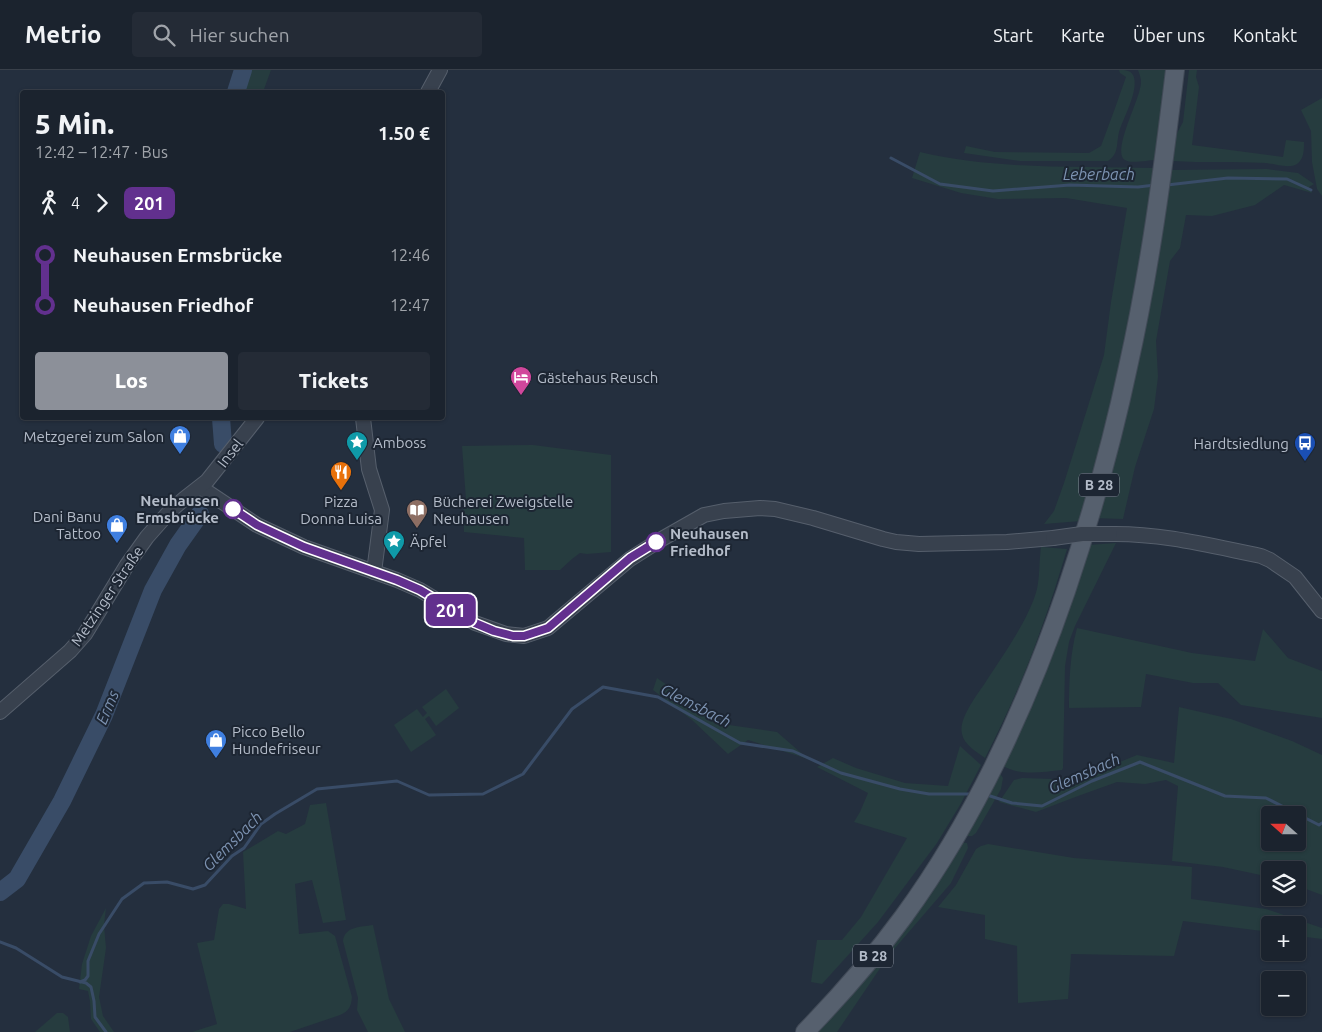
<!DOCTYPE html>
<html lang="de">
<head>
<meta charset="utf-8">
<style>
	body { margin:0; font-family:Ubuntu,sans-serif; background:#242b36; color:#f1f3f6; height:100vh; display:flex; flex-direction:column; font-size:19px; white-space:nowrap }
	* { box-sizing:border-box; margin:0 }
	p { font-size:16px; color:#a0a4aa }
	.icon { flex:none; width:28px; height:28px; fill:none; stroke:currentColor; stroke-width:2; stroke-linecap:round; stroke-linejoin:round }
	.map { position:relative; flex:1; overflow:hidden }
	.panel { position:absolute; left:20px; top:20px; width:425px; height:330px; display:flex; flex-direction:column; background:#1b232e; border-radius:5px; box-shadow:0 1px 4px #0004,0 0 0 1px #39404a }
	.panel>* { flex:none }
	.badge { padding:0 10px; border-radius:8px; font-size:18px; line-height:32px }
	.needle { width:32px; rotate:291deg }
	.fabs { position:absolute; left:1261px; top:736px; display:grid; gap:10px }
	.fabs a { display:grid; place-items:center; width:45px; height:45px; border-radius:5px; background:#1b232e; box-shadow:0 1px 4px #0004,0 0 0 1px #39404a; font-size:25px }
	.map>.badge { position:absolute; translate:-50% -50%; box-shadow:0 0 0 2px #fff }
	.legs { display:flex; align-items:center; gap:8px; height:55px; padding:0 15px; font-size:16px }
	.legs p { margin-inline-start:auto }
	.head { display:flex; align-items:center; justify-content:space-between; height:85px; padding:0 15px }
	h1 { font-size:28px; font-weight:800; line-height:38px }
	.action { display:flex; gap:10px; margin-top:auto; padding:10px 15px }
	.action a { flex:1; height:58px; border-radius:5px; background:#8c9099; color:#fff; font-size:20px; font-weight:800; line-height:58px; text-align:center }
	.action a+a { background:#242b36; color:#f1f3f6 }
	ul { padding:0 15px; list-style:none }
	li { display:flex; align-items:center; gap:18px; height:50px; font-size:19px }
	li i { display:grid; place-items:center; width:8px; height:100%; margin:0 6px; background:currentColor }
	li i::after { content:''; width:12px; height:12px; margin:-6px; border:4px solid; border-radius:50%; background:#1b232e }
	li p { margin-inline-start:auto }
	li:first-child i { background:linear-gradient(#0000 50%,currentColor 0) }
	li:last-child i { background:linear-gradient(currentColor 50%,#0000 0) }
	header { display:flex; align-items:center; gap:30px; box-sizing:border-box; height:70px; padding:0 25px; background:#1b232e; border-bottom:1px solid #39404a }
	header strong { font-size:24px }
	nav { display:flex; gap:28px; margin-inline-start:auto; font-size:18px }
	.search { width:350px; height:45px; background:#242b36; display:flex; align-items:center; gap:12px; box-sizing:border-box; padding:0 18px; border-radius:5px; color:#a0a4aa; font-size:19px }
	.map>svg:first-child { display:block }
	.green { fill:#263c3f; fill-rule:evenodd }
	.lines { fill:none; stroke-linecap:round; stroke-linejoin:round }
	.stream { stroke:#394c67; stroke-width:3 }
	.river { stroke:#394c67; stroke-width:18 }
	.tertiary-casing { stroke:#565f6c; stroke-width:16 }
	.primary-casing { stroke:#414a57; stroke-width:20 }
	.tertiary { stroke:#38414e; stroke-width:14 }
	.primary { stroke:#56606e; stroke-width:18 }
	.tertiary-bridge-casing { stroke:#565f6c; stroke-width:16; stroke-linecap:butt }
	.tertiary-bridge { stroke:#38414e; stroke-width:14 }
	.line-1-casing { stroke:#fff; stroke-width:11 }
	.line-1 { stroke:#62308e; stroke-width:8 }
	.stop-1-dot { fill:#fff; stroke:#62308e; stroke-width:2.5 }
	.labels { text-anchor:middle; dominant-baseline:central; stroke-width:4; stroke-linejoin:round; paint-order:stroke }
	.shield { fill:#1d2633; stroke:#878f9c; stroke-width:1 }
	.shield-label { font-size:14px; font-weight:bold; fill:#b4bcc9 }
	.poi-label { font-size:15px; fill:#b4bcc9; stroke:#1d2633; text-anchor:start }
	.street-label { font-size:15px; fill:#b4bcc9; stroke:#1d2633 }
	.stop-label { font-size:15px; font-weight:bold; fill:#b4bcc9; stroke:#1d2633; text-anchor:end }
	.water-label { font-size:16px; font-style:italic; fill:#7c92b1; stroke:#1d2633 }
</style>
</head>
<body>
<header>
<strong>Metrio</strong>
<div class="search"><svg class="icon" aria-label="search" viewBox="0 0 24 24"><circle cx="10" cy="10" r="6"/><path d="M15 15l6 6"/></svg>Hier suchen</div>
<nav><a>Start</a><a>Karte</a><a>Über uns</a><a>Kontakt</a></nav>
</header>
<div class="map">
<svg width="1322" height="962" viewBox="0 0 1322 962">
	<rect width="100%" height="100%" fill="#242f3e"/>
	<g class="green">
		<path d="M 236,0 L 271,0 L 263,22 L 230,22 Z"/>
		<path d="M 1119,0 C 1125,0 1130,0 1133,5 C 1140,19 1123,48 1119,62 C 1117,69 1118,79 1114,85 C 1112,88 1110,89 1108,91 L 1020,91 L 964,83 L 966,76 L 995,82 L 1089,83 L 1101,76 L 1114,41 L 1126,7 L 1120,3 Z"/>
		<path d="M 1138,0 L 1167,0 L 1156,90 C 1148,90 1131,94 1125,90 C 1111,80 1142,27 1141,11 C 1141,8 1139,3 1138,0 Z"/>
		<path d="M 1189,0 L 1197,0 L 1196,7 L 1199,17 L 1192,75 L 1283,87 L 1286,70 L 1304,72 C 1304,80 1304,89 1297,94 C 1289,99 1275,94 1266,93 C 1235,91 1203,93 1172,91 L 1174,69 L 1183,52 Z"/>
		<path d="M 1322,28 L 1322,126 L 1317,119 L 1312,92 L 1311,61 L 1301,40 Z"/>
		<path d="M 920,82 C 996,100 1077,96 1154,98 C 1147,153 1137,208 1127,263 C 1115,327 1097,389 1081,451 L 1044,454 L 1054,441 L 1064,413 L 1104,285 L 1111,232 L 1127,138 L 1066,128 L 998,129 L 961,123 L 912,108 Z"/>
		<path d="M 1267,99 L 1298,103 L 1314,114 L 1309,117 L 1312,123 L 1284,115 L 1255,135 L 1212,146 L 1186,145 L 1180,178 L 1170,191 L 1156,271 L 1158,307 L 1154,339 L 1135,397 L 1123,449 L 1093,448 L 1161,150 L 1164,150 L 1170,100 Z"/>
		<path d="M 533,375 L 611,385 L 611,482 L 587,484 L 580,483 L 572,489 L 560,500 L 525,500 L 524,468 L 464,462 L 463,432 L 466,430 L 462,376 Z"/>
		<path d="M 1116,473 L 1075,556 L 1069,572 L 1065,596 L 1063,698 L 1062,700 C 1042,702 1020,706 1003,696 L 1088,475 Z"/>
		<path d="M 1041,477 L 1067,479 C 1059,506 1051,532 1041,559 C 1026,603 1006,647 985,688 C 977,682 964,675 962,664 C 958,649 977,625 985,613 C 1002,586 1029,550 1037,519 C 1040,505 1039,491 1041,477 Z"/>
		<path d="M 1077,558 L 1192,583 L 1255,591 L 1263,559 L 1288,588 L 1322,601 L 1322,648 L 1241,635 L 1218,613 L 1193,613 L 1146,604 L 1141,637 L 1069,638 C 1069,611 1070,584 1077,558 Z"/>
		<path d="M 657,608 L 722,654 L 777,662 L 808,689 L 748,670 L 728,684 L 692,650 L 653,620 Z"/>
		<path d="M 446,619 L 459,638 L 436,656 L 429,646 L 425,649 L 436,665 L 411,682 L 394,655 L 417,639 L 423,647 L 427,643 L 422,637 Z"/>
		<path d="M 1179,637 L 1231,649 L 1292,671 L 1322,685 L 1322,825 L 1298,816 L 1298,800 L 1270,800 L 1270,807 L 1223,797 L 1172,791 L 1178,716 L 1166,710 L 1145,714 L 1117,712 L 1078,726 L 1036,742 L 999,732 L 1014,710 L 1022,708 L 1052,709 L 1069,707 L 1105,698 L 1137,685 L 1174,693 ZM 1270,745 L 1298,745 L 1298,772 L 1270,772 Z"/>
		<path d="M 960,676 L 981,695 L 960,735 L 937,773 L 878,852 L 822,914 L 811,912 L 817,870 L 842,870 L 861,847 L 907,768 L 854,752 L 860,742 L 868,723 L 817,697 L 833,688 L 856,698 L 905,713 L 948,716 Z"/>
		<path d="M 999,702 L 1003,708 L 1001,719 L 976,763 L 972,766 L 964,766 Z"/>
		<path d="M 326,733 L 346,850 L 323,853 L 312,810 L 295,814 L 299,864 L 328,861 L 335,866 L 352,927 C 351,937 349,941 340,945 L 290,962 L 192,962 L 217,954 L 197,873 L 214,870 L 219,839 L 223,834 L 229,834 L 246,839 L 243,782 L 278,761 L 286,764 L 305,754 L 310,735 Z"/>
		<path d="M 960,772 L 967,773 L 968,778 L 951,813 L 889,885 L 837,962 L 816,962 Z"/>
		<path d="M 988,774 L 1074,788 L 1192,797 L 1191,829 L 1266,839 L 1322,858 L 1322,869 L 1298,866 L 1298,855 L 1270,855 L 1270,862 L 1183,851 L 1174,886 L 1071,884 L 1068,929 L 1018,933 L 1017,876 L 985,869 L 985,845 L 938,837 L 956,815 L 976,779 L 981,776 Z"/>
		<path d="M 106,838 L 104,855 L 106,878 L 99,927 L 103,946 L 114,962 L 100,962 L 91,949 L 90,931 L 88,921 L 79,919 L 82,894 L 91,866 Z"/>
		<path d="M 373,855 L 389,929 L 405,962 L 368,962 L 357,940 L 358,928 L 343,871 C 345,856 361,857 373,855 Z"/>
		<path d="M 57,943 L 63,943 L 68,947 L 70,962 L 35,962 Z"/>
	</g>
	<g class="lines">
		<g class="stream">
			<path d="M 891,88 L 940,114 L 993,121 L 1070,115 L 1138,117 L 1155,115"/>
			<path d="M 1167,115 L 1228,108 L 1287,109 L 1311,120"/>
			<path d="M 987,725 L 1012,733 L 1042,736 L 1092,711 L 1140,692 L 1225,726 L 1266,728 L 1319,755 L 1322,753"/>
			<path d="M 0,872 L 16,878 L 62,907 L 86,913 L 91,917 L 94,931 L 95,947 L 106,962"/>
			<path d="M 80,912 L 85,910 L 88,906 L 88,891 L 99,864 L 122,829 L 144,813 L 167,812 L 193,819 L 205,815 L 232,786 L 244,778 L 261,754 L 275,744 L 317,719 L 397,711 L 429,725 L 483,724 L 523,704 L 572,639 L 603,617 L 658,627 L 740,673 L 793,681 L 841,703 L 900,719 L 929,724 L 973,724"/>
		</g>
		<g class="river">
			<path d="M 236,22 L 243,0"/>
			<path d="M 221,348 L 223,374"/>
			<path d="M 0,822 L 17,809 L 62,731 L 104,645 L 153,520 L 178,475 L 200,444"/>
		</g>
		<g class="tertiary-casing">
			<g id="tertiary">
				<path d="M 428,22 L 440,0"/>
				<path d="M 363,348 L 369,399 L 382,440 L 374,502"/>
				<path d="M 200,417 L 257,455 L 304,477 L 397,510 L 420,520 L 475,553 L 506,564 L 524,566 L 548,558 L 630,489 L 660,470 L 704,445 L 724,441 L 760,438 L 775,439 L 813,448 L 883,469 L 896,472 L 919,474 L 1007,472 L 1053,468"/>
				<path d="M 1110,464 C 1162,463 1211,476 1261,486 L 1270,490 L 1295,507 L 1322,541"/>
				<path d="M 0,642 L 70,581 L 85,564 L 127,495 L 147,467 L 170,441 L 184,429 L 207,411 L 257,348"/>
			</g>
		</g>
		<g class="primary-casing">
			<path id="primary" d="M 805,962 C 840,926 874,887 904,846 C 976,747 1027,635 1066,521 C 1091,447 1112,373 1128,297 C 1150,199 1163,100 1175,0"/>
		</g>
		<use href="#tertiary" class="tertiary"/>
		<use href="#primary" class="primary"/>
		<g class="tertiary-bridge-casing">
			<path id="tertiary-bridge" d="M 1053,468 L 1082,464 L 1110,464"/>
		</g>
		<use href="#tertiary-bridge" class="tertiary-bridge"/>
	</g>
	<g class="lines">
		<g class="line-1-casing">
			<path id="line-1" d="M 233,439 L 257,455 L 304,477 L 397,510 L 420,520 L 475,553 L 494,561 L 513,566 L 524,566 L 548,558 L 630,488 L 656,472"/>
		</g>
		<use href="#line-1" class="line-1"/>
	</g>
	<defs>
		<g id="hotel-pin" transform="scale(1.125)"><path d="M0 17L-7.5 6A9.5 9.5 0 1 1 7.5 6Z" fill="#d1479c" stroke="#1d2633"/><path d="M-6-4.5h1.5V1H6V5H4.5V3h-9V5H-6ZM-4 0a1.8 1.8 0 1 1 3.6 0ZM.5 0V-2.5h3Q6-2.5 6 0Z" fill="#fff"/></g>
		<g id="shop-pin" transform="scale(1.125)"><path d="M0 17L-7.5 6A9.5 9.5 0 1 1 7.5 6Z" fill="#3f7fe0" stroke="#1d2633"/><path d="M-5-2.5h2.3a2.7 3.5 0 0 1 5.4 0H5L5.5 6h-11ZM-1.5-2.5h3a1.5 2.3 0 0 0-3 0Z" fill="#fff"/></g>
		<g id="sight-pin" transform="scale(1.125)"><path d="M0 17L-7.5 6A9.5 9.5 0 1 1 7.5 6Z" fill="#0f9aa8" stroke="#1d2633"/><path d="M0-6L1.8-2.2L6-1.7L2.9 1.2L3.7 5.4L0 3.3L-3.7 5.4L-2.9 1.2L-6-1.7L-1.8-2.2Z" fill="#fff"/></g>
		<g id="bus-pin" transform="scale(1.125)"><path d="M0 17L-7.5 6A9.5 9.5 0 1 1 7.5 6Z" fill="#1a4fb4" stroke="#1d2633"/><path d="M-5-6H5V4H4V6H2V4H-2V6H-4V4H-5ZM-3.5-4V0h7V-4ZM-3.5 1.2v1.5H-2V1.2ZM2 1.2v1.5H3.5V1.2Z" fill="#fff"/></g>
		<g id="restaurant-pin" transform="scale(1.125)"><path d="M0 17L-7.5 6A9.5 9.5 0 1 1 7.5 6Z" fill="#e8710a" stroke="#1d2633"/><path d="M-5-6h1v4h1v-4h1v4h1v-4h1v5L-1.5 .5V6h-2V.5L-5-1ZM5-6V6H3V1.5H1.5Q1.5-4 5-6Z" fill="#fff"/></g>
		<g id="library-pin" transform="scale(1.125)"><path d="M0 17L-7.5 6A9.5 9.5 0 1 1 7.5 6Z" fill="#8d6e63" stroke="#1d2633"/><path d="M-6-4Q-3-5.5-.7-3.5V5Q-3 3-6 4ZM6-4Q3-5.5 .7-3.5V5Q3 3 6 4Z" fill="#fff"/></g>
	</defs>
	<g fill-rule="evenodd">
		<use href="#hotel-pin" x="521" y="307"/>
		<use href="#shop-pin" x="180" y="366"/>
		<use href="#sight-pin" x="357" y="372"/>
		<use href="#bus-pin" x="1305" y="373"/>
		<use href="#restaurant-pin" x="341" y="402"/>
		<use href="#library-pin" x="417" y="440"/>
		<use href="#shop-pin" x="117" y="455"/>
		<use href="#sight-pin" x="394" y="471"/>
		<use href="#shop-pin" x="216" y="670"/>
	</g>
	<g class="stop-1-dot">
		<circle cx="233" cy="439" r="9"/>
		<circle cx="656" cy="472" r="9"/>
	</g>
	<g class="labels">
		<g class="shield">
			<rect x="1079" y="403.5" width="40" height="23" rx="4"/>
			<rect x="853" y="874.5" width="40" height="23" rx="4"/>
		</g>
		<g class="shield-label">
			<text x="1099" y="415">B 28</text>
			<text x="873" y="886">B 28</text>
		</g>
		<g class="poi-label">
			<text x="537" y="307">Gästehaus Reusch</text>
			<text x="164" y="366" text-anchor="end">Metzgerei zum Salon</text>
			<text x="373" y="372">Amboss</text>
			<text x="1289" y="373" text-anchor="end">Hardtsiedlung</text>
			<text x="341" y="431" text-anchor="middle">Pizza<tspan x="341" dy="17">Donna Luisa</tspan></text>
			<text x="433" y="431">Bücherei Zweigstelle<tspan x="433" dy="17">Neuhausen</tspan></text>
			<text x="101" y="446" text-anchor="end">Dani Banu<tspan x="101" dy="17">Tattoo</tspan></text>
			<text x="410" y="471">Äpfel</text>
			<text x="232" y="661">Picco Bello<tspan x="232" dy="17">Hundefriseur</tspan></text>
		</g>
		<g class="street-label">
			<text transform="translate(230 383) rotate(-52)">Insel</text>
			<text transform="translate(107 526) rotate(-56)">Metzinger Straße</text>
		</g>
		<g class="stop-label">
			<text x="219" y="430">Neuhausen<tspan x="219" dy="17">Ermsbrücke</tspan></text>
			<text x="670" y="463" text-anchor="start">Neuhausen<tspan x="670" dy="17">Friedhof</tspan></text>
		</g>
		<g class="water-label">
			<text x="1099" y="104">Leberbach</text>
			<text transform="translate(696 635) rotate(27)">Glemsbach</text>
			<text transform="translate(107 637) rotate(-67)">Erms</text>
			<text transform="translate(1084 703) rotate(-24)">Glemsbach</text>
			<text transform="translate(232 771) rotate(-45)">Glemsbach</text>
		</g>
	</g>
</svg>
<div class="fabs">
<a><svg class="needle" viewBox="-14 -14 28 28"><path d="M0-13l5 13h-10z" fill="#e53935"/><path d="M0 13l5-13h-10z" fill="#a0a4aa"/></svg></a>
<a><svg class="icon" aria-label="layers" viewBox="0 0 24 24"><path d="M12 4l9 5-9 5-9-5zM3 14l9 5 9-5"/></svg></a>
<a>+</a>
<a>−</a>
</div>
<b class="badge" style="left:451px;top:540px;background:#62308e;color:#fff">201</b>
<section class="panel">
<div class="head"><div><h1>5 Min.</h1><p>12:42 – 12:47 · Bus</p></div><b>1.50 €</b></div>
<div class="legs"><svg class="icon" aria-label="walk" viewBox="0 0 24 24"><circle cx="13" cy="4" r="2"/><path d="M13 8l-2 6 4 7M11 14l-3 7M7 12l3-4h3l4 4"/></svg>4<svg class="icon" aria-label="forward" viewBox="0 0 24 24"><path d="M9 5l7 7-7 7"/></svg><b class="badge" style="background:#62308e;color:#fff">201</b></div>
<ul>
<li><i style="color:#62308e"></i><b>Neuhausen Ermsbrücke</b><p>12:46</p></li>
<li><i style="color:#62308e"></i><b>Neuhausen Friedhof</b><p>12:47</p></li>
</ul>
<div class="action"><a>Los</a><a>Tickets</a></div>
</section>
</div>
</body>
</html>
